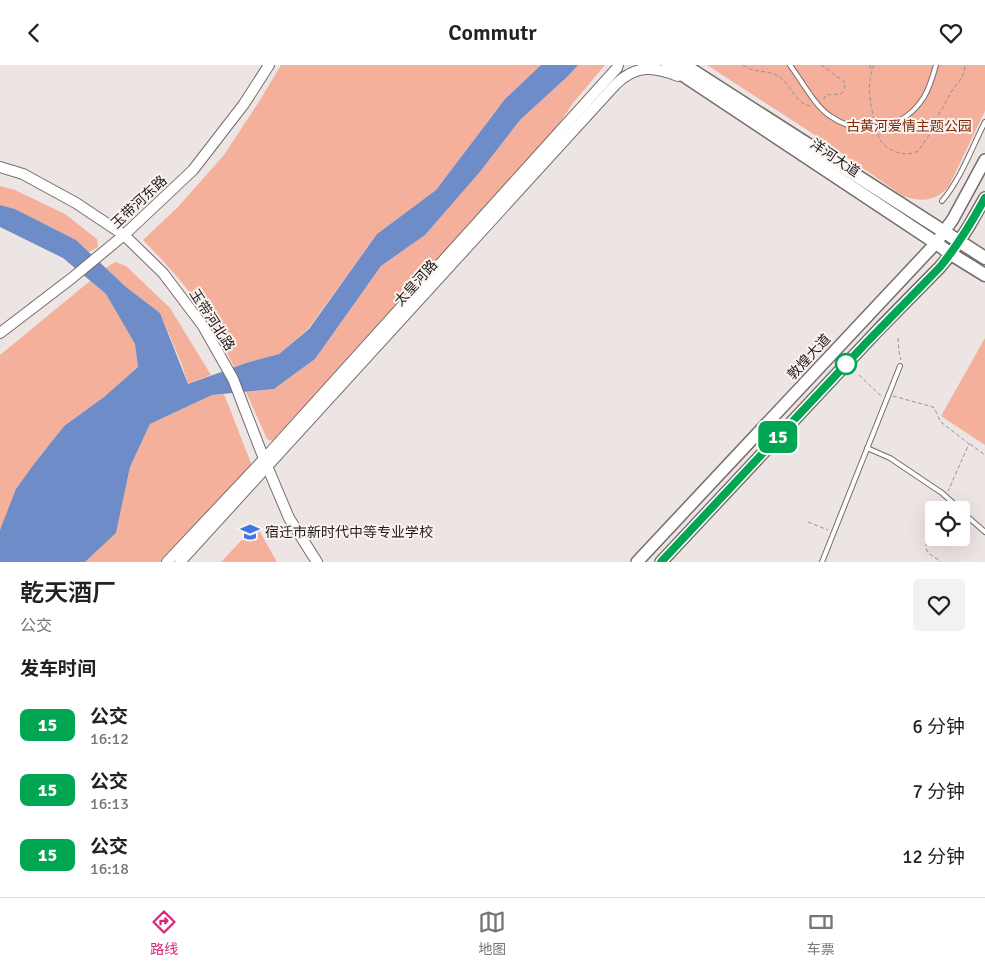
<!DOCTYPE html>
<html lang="zh">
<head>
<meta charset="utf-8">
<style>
	body { margin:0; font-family:Signika,"Noto Sans SC",sans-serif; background:#f2f2f2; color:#222; height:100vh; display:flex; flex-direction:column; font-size:19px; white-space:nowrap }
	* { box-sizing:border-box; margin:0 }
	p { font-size:16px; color:#767676 }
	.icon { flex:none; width:28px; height:28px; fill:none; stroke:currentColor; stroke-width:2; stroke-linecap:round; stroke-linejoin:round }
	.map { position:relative; height:497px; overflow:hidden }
	.sheet { display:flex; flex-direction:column; background:#fff; flex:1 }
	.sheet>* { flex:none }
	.badge { padding:0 10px; border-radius:8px; font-size:18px; line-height:32px }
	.controls { position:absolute; left:925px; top:436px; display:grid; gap:10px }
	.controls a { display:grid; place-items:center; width:45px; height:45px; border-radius:5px; background:#fff; box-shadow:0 5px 20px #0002; font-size:25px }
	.map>.badge { position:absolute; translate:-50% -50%; box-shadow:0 0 0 2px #fff }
	h2 { padding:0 20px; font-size:19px; line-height:45px }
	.round { display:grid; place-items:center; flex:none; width:52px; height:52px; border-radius:5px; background:#f2f2f2 }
	.headline { display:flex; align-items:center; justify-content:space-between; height:85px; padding:0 20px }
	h1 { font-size:24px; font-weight:600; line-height:38px }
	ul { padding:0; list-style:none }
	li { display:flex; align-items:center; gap:15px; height:65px; padding:0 20px }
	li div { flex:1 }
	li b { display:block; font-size:19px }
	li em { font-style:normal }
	li .badge { min-width:55px; font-weight:700; text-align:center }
	header { display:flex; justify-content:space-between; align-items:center; height:65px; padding:0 20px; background:#fff; font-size:22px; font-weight:600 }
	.tab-bar { display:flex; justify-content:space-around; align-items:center; height:70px; border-top:1px solid #e0e0e0; background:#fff; font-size:14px; color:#767676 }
	.tab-bar a { display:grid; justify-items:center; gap:2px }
	.tab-bar .current { color:#db2777 }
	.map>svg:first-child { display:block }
	.green { fill:#f4b09b }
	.water { fill:#6e8cc8 }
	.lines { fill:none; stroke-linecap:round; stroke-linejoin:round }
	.service-casing { stroke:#746d6b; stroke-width:6 }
	.tertiary-casing { stroke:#746d6b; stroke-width:12 }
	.secondary-casing { stroke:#746d6b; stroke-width:14 }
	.primary-casing { stroke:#746d6b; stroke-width:15 }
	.path { stroke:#97918f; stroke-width:1; stroke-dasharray:4 2.5; stroke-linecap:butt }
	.service { stroke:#fff; stroke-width:4 }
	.tertiary { stroke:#fff; stroke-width:10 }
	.secondary { stroke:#fff; stroke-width:11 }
	.primary { stroke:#fff; stroke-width:12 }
	.line-casing { stroke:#fff; stroke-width:11 }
	.line { stroke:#00a651; stroke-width:8 }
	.stop-dot { fill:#fff; stroke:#00a651; stroke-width:2.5 }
	.labels { text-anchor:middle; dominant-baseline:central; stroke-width:4; stroke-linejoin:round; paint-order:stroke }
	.park-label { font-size:14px; fill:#812808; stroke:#fbf3f0 }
	.street-label { font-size:14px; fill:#1e1b1a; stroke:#fbf3f0 }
	.poi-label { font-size:14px; fill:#1e1b1a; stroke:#fbf3f0; text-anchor:start }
</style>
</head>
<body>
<header><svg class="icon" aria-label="back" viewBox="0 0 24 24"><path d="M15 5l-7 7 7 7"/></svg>Commutr<svg class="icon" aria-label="heart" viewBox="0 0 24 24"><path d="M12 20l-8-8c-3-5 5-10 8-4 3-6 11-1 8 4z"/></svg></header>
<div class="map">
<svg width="985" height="497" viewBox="0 0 985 497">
	<rect width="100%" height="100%" fill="#ede5e3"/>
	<g class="green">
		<path d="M 281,0 L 541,0 L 505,34 L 436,125 L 377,169 L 308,264 L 279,289 L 246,298 L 234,302 C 229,292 224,280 219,270 C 198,235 172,204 143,175 L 178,142 L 224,90 L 260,35 Z"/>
		<path d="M 577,0 L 605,0 L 573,38 L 557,62 L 531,92 L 278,371 L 272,376 L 267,374 L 246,327 L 274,324 L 315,294 L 381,201 L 425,170 L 479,108 L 520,55 L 563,16 Z"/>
		<path d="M 707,0 L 985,0 L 985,46 L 949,121 C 935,137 922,137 903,131 L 818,72 Z"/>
		<path d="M 0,121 L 15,125 L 65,149 L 97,174 L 98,182 L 89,187 L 76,175 L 15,144 L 0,140 Z"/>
		<path d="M 115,197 L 126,201 L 170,243 L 211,310 L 188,319 L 182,300 L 160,248 L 126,222 L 106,203 Z"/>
		<path d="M 90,216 L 106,229 L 135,279 L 138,302 L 104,332 L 64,361 L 34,399 L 0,465 L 0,290 Z"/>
		<path d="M 985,273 L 985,380 L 941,351 Z"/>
		<path d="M 224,329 L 251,398 L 250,405 L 164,497 L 85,497 L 116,468 L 130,402 L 150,359 L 212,330 Z"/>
		<path d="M 256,460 L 277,497 L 221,497 Z"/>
	</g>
	<path class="water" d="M 541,0 L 578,0 L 566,13 L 520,55 L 479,108 L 425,170 L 381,201 L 315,294 L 274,324 L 212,330 L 150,359 L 130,402 L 116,468 L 85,497 L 0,497 L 0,465 L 16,424 L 34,399 L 64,361 L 104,332 L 138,302 L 135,279 L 106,229 L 63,193 L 0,162 L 0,140 L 15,144 L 76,175 L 126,222 L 160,248 L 188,319 L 246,298 L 279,289 L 309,264 L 377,169 L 436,125 L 505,34 Z"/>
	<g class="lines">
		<g class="service-casing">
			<g id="service">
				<path d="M 790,0 C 801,15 815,41 830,51 C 862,73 903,65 924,32 C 930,22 933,11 936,0"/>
				<path d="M 942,136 C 961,114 972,82 985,57"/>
				<path d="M 867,383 L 890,393 L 942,428 L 961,445"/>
				<path d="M 961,446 L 985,467"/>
				<path d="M 822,497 L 900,301"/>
			</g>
		</g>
		<g class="tertiary-casing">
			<g id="tertiary">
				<path d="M 0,102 L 23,109 L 76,138 L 124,170 L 163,208 L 203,261 L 233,314 L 264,394 L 289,453 L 317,497"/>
				<path d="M 0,268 L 72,213 L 124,170 L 193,105 L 244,39 L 269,0"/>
				<path d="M 167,497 L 264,394 L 617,3 L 618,0"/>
				<path d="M 180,497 L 616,19 C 636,0 653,1 678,11"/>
			</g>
		</g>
		<g class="secondary-casing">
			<g id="secondary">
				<path d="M 637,497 L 936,178 L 953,154 L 985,95"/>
				<path d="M 661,497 L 879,264 L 940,202 L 951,189 L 969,161 L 985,133"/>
			</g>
		</g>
		<g class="primary-casing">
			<g id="primary">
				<path d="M 668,0 L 936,178 L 951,189 L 985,210"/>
				<path d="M 684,0 L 985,193"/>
			</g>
		</g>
		<g class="path">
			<path d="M 743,0 C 754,9 770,4 781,13 C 791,21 797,41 812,41"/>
			<path d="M 821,0 L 845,17 L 844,25 L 841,29 L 826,30 L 823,36"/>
			<path d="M 870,0 L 871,6"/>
			<path d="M 874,0 C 866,18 870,39 875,58"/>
			<path d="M 878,69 C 880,84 905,94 918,86 L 937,59 L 939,49 L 953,24 L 961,14 L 964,7 L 965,0"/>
			<path d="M 898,273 L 899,287 L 901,295"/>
			<path d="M 859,310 L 882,332"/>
			<path d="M 893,331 L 933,342 C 937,347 938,353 941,357 L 969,379 L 948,426"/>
			<path d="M 970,379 L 985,390"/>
			<path d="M 939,445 L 943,437"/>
			<path d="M 808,457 L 828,465"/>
			<path d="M 934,459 C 931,466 922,480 928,487 C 931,491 937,493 941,497"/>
		</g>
		<use href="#service" class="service"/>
		<use href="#tertiary" class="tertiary"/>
		<use href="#secondary" class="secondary"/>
		<use href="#primary" class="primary"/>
	</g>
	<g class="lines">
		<g class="line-casing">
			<path id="line" d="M 661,497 L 866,278 L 940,202 C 958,180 972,157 985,133"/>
		</g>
		<use href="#line" class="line"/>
	</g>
	<defs>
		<g id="school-bare" transform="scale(1.5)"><path d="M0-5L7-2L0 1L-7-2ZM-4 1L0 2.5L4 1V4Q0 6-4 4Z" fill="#4174e4" stroke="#fbf3f0" stroke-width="2.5" paint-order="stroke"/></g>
	</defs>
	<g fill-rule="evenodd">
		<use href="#school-bare" x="250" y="467"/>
	</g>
	<circle class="stop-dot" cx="846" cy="299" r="10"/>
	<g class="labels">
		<g class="park-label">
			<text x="909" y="61">古黄河爱情主题公园</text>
		</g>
		<g class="street-label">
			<text transform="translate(835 93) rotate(34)">洋河大道</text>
			<text transform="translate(139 137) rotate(-43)">玉带河东路</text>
			<text transform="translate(416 218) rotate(-48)">太皇河路</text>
			<text transform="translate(212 255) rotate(57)">玉带河北路</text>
			<text transform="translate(809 292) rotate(-47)">敦煌大道</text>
		</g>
		<g class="poi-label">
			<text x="265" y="467">宿迁市新时代中等专业学校</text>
		</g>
	</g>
</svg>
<div class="controls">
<a><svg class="icon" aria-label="locate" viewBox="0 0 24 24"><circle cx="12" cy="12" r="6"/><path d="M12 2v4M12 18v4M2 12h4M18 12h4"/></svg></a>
</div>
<b class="badge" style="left:778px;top:372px;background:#00a651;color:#fff">15</b>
</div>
<section class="sheet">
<div class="headline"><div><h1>乾天酒厂</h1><p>公交</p></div><a class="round"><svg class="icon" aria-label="heart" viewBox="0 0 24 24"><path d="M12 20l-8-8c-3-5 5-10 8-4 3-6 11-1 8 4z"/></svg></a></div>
<h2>发车时间</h2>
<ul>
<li><span class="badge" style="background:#00a651;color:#fff">15</span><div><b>公交</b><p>16:12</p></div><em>6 分钟</em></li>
<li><span class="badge" style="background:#00a651;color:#fff">15</span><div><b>公交</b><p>16:13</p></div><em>7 分钟</em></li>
<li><span class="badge" style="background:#00a651;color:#fff">15</span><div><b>公交</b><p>16:18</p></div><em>12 分钟</em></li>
</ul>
</section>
<nav class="tab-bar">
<a class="current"><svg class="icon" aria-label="directions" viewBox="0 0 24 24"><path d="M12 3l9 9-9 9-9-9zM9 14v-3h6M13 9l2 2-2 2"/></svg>路线</a>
<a><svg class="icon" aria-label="map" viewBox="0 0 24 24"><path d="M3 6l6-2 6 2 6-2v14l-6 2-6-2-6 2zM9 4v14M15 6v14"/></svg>地图</a>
<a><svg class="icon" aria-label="tickets" viewBox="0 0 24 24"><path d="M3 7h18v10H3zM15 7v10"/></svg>车票</a>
</nav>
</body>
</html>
